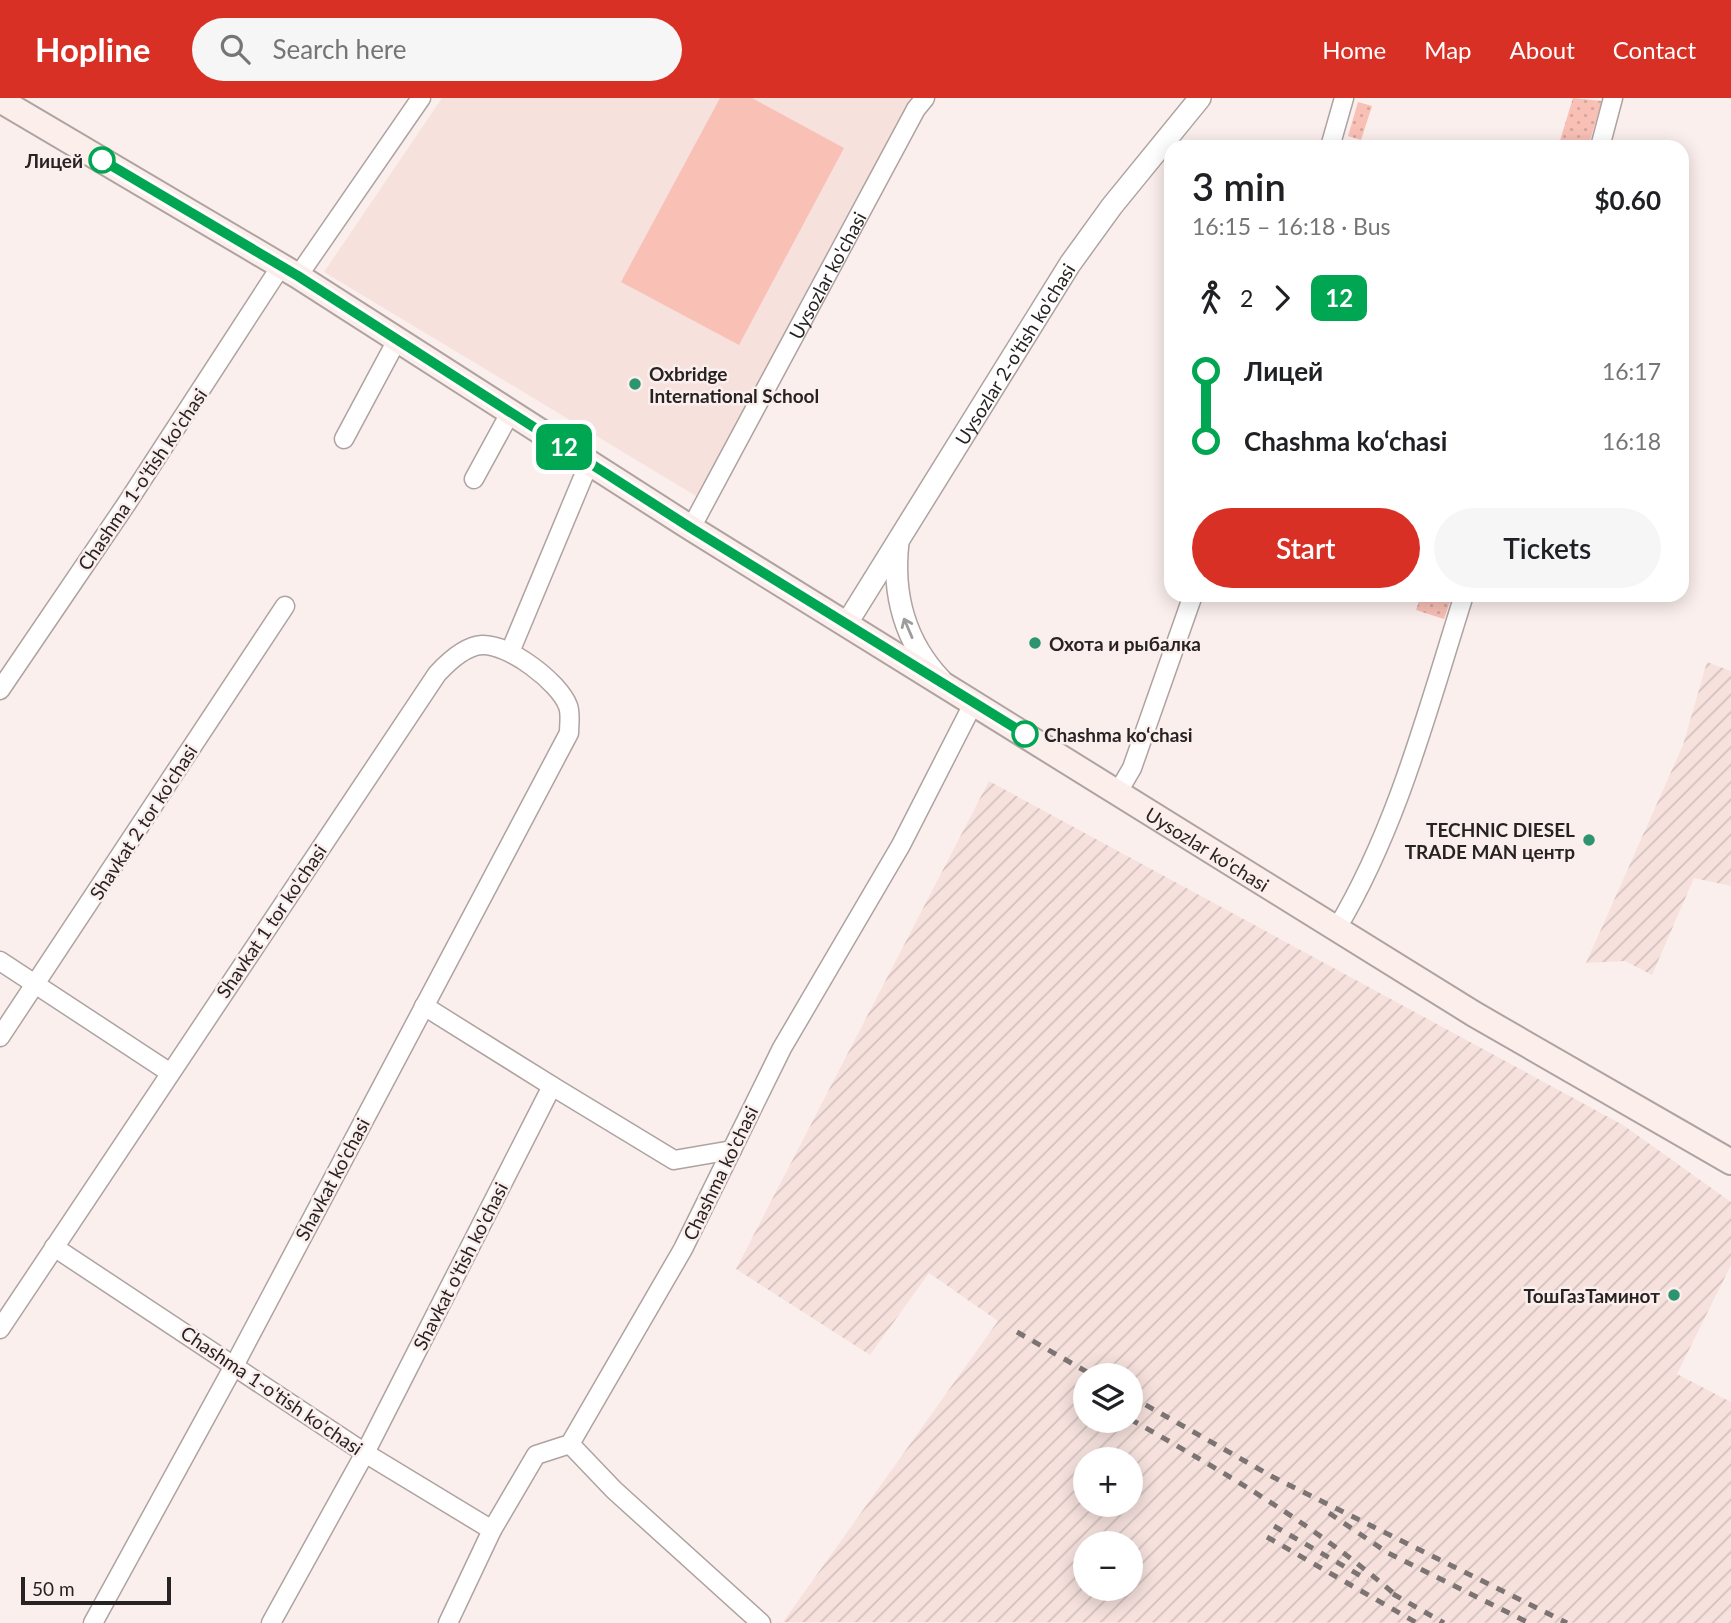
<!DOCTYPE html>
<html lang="en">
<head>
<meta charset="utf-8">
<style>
	body { margin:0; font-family:Lato,sans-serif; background:#f6f6f6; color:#202124; height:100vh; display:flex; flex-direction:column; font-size:26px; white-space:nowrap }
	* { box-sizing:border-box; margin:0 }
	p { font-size:23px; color:#757577 }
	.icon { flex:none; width:38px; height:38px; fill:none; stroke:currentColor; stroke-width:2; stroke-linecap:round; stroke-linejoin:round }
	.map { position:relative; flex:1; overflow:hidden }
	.details { position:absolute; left:1164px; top:42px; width:525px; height:462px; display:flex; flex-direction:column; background:#fff; border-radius:21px; box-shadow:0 4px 18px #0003 }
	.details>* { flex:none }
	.badge { padding:0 14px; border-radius:10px; font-size:24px; line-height:46px }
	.controls { position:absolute; left:1073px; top:1265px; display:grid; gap:14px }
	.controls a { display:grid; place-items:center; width:70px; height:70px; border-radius:50%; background:#fff; box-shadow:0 4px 18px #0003; font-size:35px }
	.scale { position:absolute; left:21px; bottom:18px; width:150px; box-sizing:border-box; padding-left:7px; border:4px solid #282323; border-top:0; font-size:19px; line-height:24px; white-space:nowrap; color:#282323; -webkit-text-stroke:5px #fbefed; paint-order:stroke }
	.map>.badge { position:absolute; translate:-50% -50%; box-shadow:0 0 0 4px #fff }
	.legs { display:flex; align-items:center; gap:10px; height:77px; padding:0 28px; font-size:23px }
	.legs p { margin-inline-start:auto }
	.head { display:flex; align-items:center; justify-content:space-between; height:119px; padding:0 28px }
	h1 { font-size:38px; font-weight:600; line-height:52px }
	.button { display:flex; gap:14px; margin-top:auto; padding:14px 28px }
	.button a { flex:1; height:80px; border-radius:42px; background:#d93025; color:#fff; font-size:28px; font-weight:600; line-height:80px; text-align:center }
	.button a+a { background:#f6f6f6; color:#202124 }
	ul { padding:0 28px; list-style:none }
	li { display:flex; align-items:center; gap:24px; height:70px; font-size:26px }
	li i { display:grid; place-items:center; width:10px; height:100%; margin:0 9px; background:currentColor }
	li i::after { content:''; width:18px; height:18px; margin:-9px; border:5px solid; border-radius:50%; background:#fff }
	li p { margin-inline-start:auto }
	li:first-child i { background:linear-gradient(#0000 50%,currentColor 0) }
	li:last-child i { background:linear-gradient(currentColor 50%,#0000 0) }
	header { display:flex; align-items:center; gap:42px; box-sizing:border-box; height:98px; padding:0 35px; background:#d93025; color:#fff }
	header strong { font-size:33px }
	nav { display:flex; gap:38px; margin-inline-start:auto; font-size:24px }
	.search { width:490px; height:63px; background:#f6f6f6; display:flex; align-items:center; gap:18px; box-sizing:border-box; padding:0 24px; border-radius:38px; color:#757577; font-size:26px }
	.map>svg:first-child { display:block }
	.built { fill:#f6e1dd }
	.industrial { fill:url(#industrial-furrows); fill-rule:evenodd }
	.grass { fill:url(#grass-dots) }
	.park { fill:#f9c0b6 }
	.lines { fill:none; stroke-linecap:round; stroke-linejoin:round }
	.minor-casing { stroke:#aea3a1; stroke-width:21 }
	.tertiary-casing { stroke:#aea3a1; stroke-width:24 }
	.secondary-casing { stroke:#aea3a1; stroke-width:28 }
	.minor { stroke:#fff; stroke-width:18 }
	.tertiary { stroke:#fff; stroke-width:21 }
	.secondary { stroke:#fbeeeb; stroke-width:24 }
	.rail { stroke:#7b7473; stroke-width:5; stroke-dasharray:9 9; stroke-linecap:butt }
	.oneway { stroke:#9e9c9c }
	.line-1-casing { stroke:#fff; stroke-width:16 }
	.line-1 { stroke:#00a651; stroke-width:10 }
	.stop-1-dot { fill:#fff; stroke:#00a651; stroke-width:3.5 }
	.poi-dot { fill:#2e936f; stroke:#fbefed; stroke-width:2.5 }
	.labels { text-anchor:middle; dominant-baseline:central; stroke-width:5; stroke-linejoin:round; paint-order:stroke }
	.stop-label { font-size:19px; font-weight:bold; fill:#282323; stroke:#fbefed; text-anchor:end }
	.street-label { font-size:19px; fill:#282323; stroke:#fbefed }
	.poi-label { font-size:19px; font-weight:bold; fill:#282323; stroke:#fbefed; text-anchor:start }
</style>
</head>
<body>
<header>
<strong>Hopline</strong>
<div class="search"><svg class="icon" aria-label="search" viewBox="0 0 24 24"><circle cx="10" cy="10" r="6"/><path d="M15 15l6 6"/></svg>Search here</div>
<nav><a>Home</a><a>Map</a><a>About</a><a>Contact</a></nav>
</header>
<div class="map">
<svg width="1731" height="1525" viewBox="0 0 1731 1525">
	<defs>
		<pattern id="industrial-furrows" width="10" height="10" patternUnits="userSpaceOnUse" patternTransform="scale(1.75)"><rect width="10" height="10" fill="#f6e1dd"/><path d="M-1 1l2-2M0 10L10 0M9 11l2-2" fill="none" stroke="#d3c1bd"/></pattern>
		<pattern id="grass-dots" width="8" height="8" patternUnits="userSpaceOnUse" patternTransform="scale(1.75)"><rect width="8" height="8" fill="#f9c0b6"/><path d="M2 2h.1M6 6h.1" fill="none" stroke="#d5a59c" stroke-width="1.8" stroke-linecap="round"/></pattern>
	</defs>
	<rect width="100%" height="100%" fill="#fbefed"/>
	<path class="built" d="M 442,0 L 919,0 L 696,398 L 324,174 Z"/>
	<g class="industrial">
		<path d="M 1707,564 L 1731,573 L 1731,788 L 1694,780 L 1652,877 L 1625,863 L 1586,865 L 1683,647 Z"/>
		<path d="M 989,683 L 1623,1027 L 1731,1104 L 1731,1167 L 1677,1276 L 1731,1304 L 1731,1525 L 783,1524 L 998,1223 L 929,1175 L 870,1257 L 736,1171 ZM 1085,1278 L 1130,1278 L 1130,1323 L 1085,1323 ZM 1085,1362 L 1130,1362 L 1130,1407 L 1085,1407 ZM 1085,1446 L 1130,1446 L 1130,1491 L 1085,1491 Z"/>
	</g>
	<g class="grass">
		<path d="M 1573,0 L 1602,3 L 1588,49 L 1558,49 Z"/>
		<path d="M 1358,4 L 1372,8 L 1361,42 L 1348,38 Z"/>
		<path d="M 1421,497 L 1452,497 L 1444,521 L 1416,512 Z"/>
	</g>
	<path class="park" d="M 720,0 L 752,0 L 844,50 L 739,247 L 621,184 Z"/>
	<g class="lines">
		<g class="minor-casing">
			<g id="minor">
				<path d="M 1330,49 L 1344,0"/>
				<path d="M 1600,49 L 1613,0"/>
				<path d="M 298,178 L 421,0"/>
				<path d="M 344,341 L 397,242"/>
				<path d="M 474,381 L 510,315"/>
				<path id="s1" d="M 691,430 L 916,11 L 925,0"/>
				<path d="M 510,554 L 589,365"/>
				<path d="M 0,592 L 127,405 L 281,168"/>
				<path d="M 1118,694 L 1132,670 L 1193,497"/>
				<path d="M 1337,830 C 1398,728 1428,610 1464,497"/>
				<path d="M 0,863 L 169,974"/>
				<path d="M 424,908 L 552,988"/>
				<path d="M 0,939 L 285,508"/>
				<path d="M 54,1149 L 365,1355 L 492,1432"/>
				<path d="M 0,1231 L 437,576 C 448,564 465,548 482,547 C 509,546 559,584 568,608 C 571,616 569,626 569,635 L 235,1266 L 93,1525"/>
				<path d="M 570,1346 L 614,1392 L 761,1525"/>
				<path d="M 271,1525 L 365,1355 L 552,988 L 674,1062 L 732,1052"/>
				<path d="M 448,1525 L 492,1432 L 536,1357 L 570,1346 L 683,1151 L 782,950 L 901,747 L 974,604"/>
			</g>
		</g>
		<g class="tertiary-casing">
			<g id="tertiary">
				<path d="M 898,444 C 892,496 905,544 941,582"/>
				<path id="s2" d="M 847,525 L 1070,166 L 1112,108 L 1200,0"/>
			</g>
		</g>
		<g class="secondary-casing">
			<g id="secondary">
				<path id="s3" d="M 0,2 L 298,178 L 691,430 L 1474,916 L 1731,1064"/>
			</g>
		</g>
		<use href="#minor" class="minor"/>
		<use href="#tertiary" class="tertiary"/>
		<use href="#secondary" class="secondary"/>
		<g class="rail">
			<path d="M 1017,1234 L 1094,1278"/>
			<path d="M 1130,1298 L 1273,1379 L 1567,1525"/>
			<path d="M 1130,1321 C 1227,1376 1314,1426 1399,1500"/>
			<path d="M 1329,1415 L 1388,1455 L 1529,1525"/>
			<path d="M 1274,1428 L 1368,1482"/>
			<path d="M 1267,1439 L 1417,1525"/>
			<path d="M 1393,1496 L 1444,1525"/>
		</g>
	</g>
	<defs><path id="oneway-shaft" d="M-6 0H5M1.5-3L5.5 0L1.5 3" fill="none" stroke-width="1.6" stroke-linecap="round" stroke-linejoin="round" transform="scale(1.75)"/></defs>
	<use class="oneway" href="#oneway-shaft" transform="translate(908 530) rotate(-113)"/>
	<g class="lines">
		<g class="line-1-casing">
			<path id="line-1" d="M 102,62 L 298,178 L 691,430 L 1025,636"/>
		</g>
		<use href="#line-1" class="line-1"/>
	</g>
	<g class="stop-1-dot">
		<circle cx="102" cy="62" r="12"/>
		<circle cx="1025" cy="636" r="12"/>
	</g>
	<g class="poi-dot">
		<circle cx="635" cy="286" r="7"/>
		<circle cx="1035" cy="545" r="7"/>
		<circle cx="1589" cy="742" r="7"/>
		<circle cx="1674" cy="1197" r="7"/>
	</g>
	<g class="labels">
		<g class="stop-label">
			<text x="83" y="62">Лицей</text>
			<text x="1044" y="636" text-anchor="start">Chashma ko‘chasi</text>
		</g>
		<g class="street-label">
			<text stroke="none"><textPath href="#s1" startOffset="287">Uysozlar ko'chasi</textPath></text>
			<text stroke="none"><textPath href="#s2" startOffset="317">Uysozlar 2-o'tish ko'chasi</textPath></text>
			<text transform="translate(142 381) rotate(-56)">Chashma 1-o'tish ko'chasi</text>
			<text transform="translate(143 724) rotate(-57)">Shavkat 2 tor ko'chasi</text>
			<text stroke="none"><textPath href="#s3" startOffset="1421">Uysozlar ko'chasi</textPath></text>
			<text transform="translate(271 823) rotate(-56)">Shavkat 1 tor ko'chasi</text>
			<text transform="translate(720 1075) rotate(-64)">Chashma ko'chasi</text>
			<text transform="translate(332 1081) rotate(-62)">Shavkat ko'chasi</text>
			<text transform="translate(460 1168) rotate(-63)">Shavkat o'tish ko'chasi</text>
			<text transform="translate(272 1292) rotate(34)">Chashma 1-o'tish ko'chasi</text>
		</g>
		<g class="poi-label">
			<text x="649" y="275">Oxbridge<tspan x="649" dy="22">International School</tspan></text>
			<text x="1049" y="545">Охота и рыбалка</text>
			<text x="1575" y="731" text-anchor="end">TECHNIC DIESEL<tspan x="1575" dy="22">TRADE MAN центр</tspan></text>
			<text x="1660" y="1197" text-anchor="end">ТошГазТаминот</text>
		</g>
	</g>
</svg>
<div class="controls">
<a><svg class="icon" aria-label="layers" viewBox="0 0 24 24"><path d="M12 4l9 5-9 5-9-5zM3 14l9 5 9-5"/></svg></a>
<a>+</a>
<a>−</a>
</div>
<div class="scale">50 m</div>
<b class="badge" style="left:564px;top:349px;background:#00a651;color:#fff">12</b>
<section class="details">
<div class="head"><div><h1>3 min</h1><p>16:15 – 16:18 · Bus</p></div><b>$0.60</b></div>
<div class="legs"><svg class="icon" aria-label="walk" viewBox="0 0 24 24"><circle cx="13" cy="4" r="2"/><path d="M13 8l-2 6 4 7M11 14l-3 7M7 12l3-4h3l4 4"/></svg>2<svg class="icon" aria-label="forward" viewBox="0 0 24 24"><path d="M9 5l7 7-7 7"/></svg><b class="badge" style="background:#00a651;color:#fff">12</b></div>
<ul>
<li><i style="color:#00a651"></i><b>Лицей</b><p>16:17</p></li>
<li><i style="color:#00a651"></i><b>Chashma ko‘chasi</b><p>16:18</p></li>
</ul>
<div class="button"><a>Start</a><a>Tickets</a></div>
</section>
</div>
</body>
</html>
